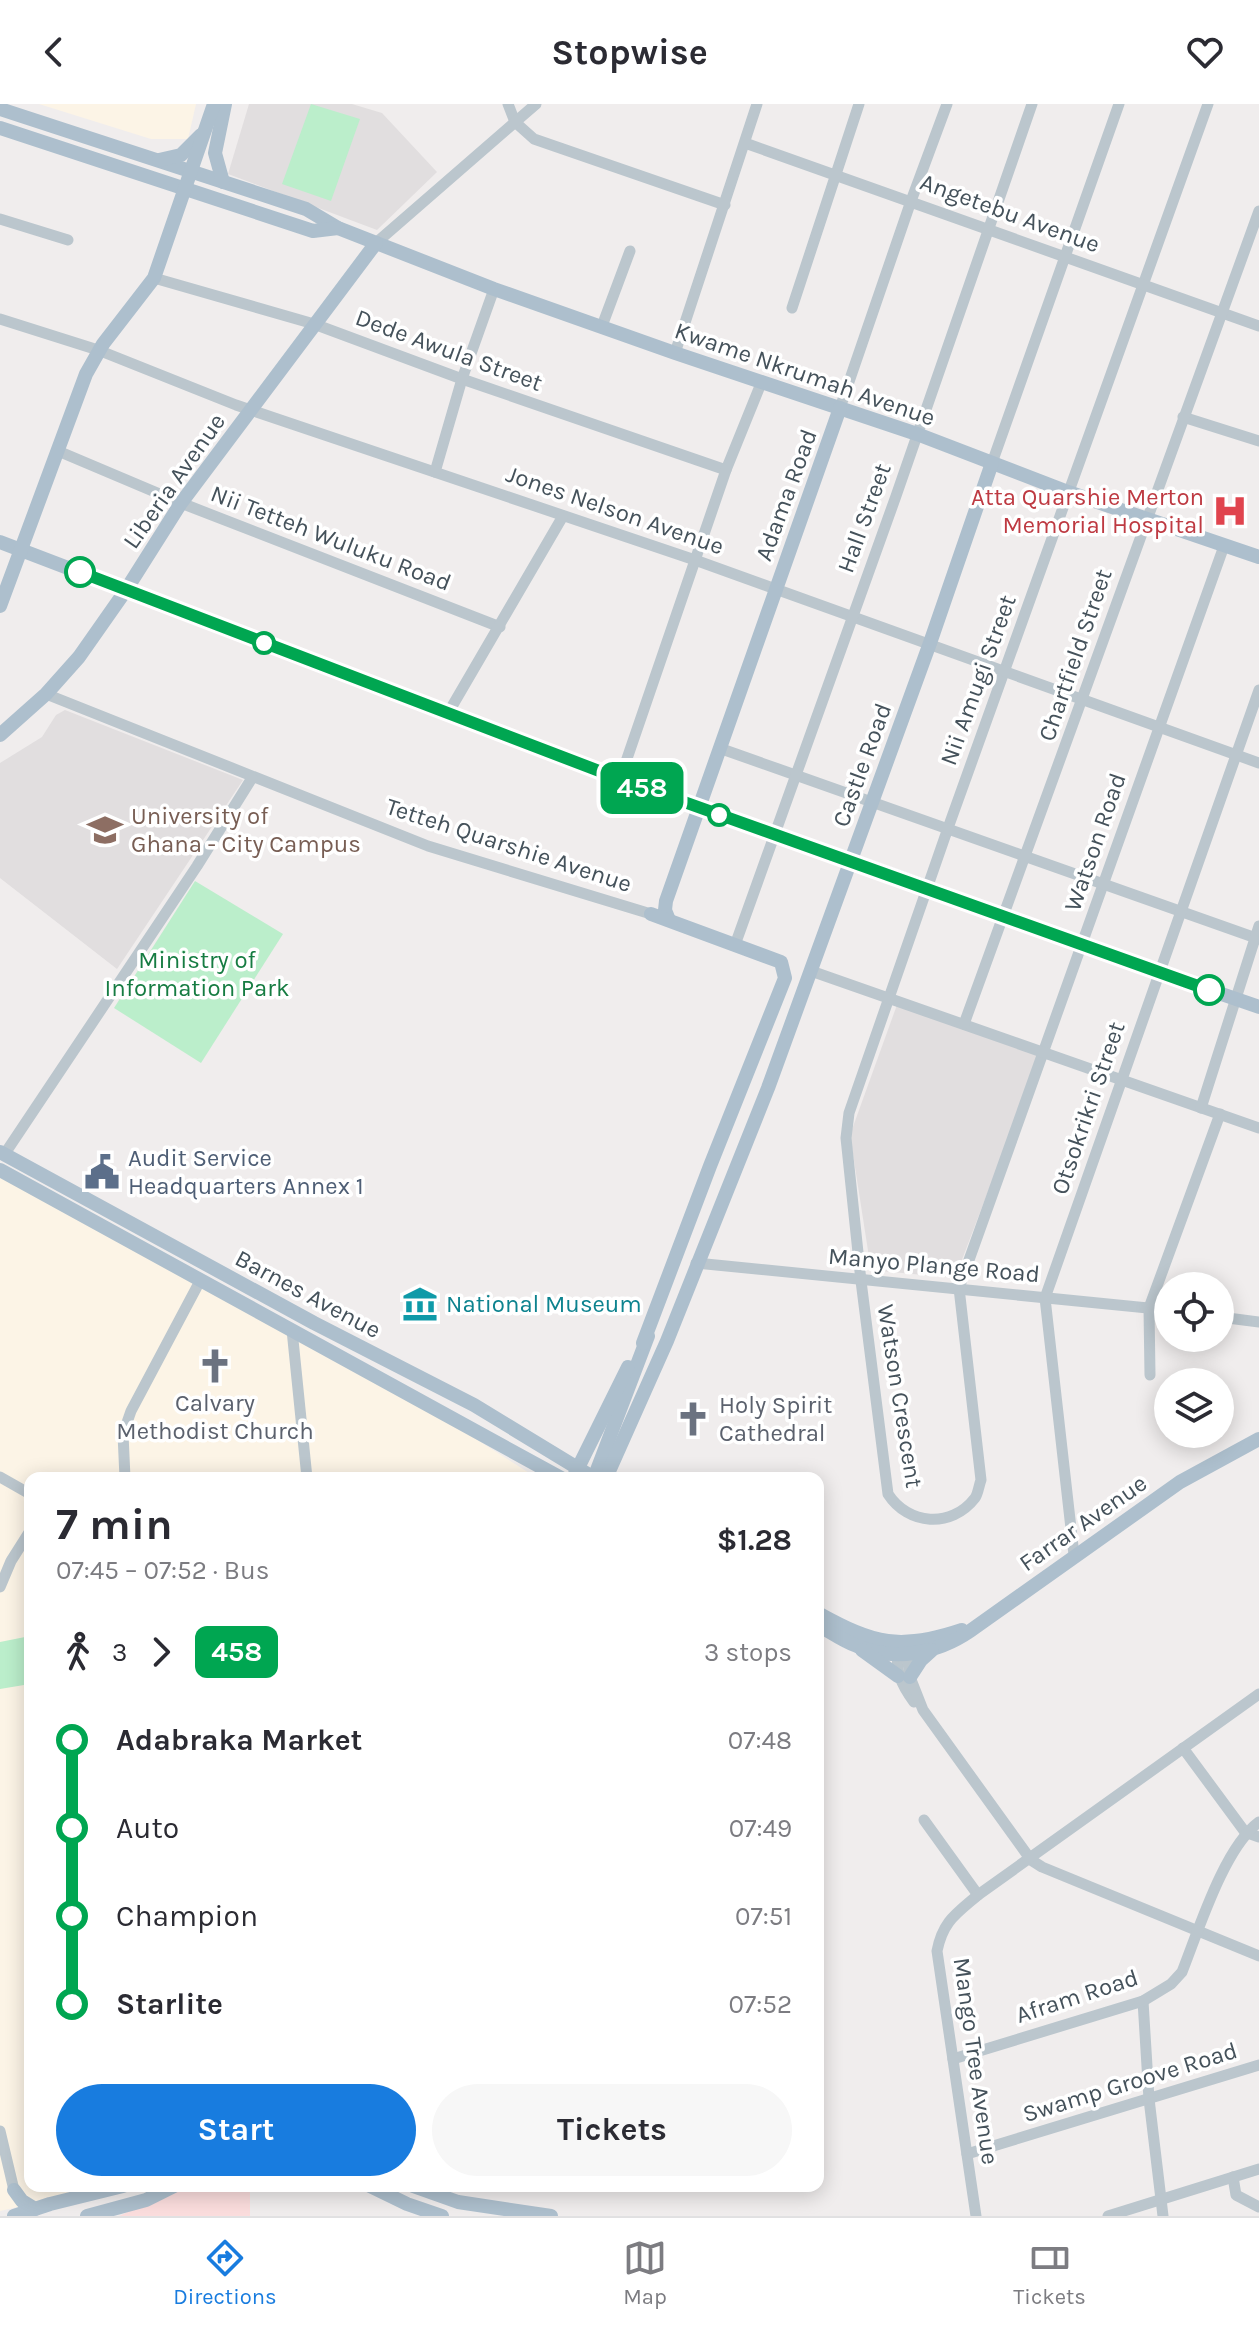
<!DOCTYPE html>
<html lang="en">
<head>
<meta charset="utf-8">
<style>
	body { margin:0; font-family:Karla,sans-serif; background:#f7f7f7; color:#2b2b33; height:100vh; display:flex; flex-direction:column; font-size:30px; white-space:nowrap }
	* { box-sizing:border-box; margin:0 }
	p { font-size:26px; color:#7c7c81 }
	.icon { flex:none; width:44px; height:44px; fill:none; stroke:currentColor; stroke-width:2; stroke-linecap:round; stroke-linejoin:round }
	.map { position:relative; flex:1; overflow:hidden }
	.drawer { position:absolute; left:24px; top:1368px; width:800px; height:720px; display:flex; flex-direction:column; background:#fff; border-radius:16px; box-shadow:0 4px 20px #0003 }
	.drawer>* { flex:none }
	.badge { padding:0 16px; border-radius:12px; font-size:28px; line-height:52px }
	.controls { position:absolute; left:1154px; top:1168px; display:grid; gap:16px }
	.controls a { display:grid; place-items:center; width:80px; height:80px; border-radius:50%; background:#fff; box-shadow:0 4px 20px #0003; font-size:40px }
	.map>.badge { position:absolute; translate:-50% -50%; box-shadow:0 0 0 4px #fff }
	.legs { display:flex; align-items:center; gap:12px; height:88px; padding:0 32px; font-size:26px }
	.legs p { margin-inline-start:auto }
	.summary { display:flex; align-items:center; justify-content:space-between; height:136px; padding:0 32px }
	h1 { font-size:44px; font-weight:700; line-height:60px }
	.primary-button { display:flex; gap:16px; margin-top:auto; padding:16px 32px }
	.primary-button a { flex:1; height:92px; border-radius:48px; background:#187cdf; color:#fff; font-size:32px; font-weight:700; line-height:92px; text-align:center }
	.primary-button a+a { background:#f7f7f7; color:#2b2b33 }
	ul { padding:0 32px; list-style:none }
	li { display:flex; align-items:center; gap:28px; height:88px; font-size:30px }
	li i { display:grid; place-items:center; width:12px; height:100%; margin:0 10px; background:currentColor }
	li i::after { content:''; width:20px; height:20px; margin:-10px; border:6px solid; border-radius:50%; background:#fff }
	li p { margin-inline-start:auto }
	li:first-child i { background:linear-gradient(#0000 50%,currentColor 0) }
	li:last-child i { background:linear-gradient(currentColor 50%,#0000 0) }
	header { display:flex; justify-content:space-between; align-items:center; height:104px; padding:0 32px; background:#fff; font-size:36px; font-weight:700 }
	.dock { display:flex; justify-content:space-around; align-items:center; height:112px; border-top:2px solid #e1e1e2; background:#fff; font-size:22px; color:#7c7c81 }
	.dock a { display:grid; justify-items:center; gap:4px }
	.dock .current { color:#187cdf }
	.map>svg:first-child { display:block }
	.commercial { fill:#fcf4e6 }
	.education { fill:#e1dedf }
	.medical { fill:#fbdddd }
	.green { fill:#bbeecb }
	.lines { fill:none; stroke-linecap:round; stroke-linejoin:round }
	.minor { stroke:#bbc6cd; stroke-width:11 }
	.major { stroke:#adbfcd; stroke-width:14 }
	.line-1-casing { stroke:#fff; stroke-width:18 }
	.line-1 { stroke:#00a651; stroke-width:12 }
	.stop-1-dot { fill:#fff; stroke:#00a651; stroke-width:4 }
	.labels { text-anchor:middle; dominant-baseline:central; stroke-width:7; stroke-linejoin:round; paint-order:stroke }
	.street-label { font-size:24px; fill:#45525b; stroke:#fff }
	.health-label { font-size:24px; fill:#be3a42; stroke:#fff; text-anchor:end }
	.education-label { font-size:24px; fill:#785e54; stroke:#fff; text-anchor:start }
	.park-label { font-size:24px; fill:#167c42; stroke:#fff }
	.service-label { font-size:24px; fill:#4e5e75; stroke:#fff; text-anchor:start }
	.culture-label { font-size:24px; fill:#0d838f; stroke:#fff; text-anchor:start }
	.worship-label { font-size:24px; fill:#5b616d; stroke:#fff }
</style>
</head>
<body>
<header><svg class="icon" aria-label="back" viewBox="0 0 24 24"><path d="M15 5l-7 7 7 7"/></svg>Stopwise<svg class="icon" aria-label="heart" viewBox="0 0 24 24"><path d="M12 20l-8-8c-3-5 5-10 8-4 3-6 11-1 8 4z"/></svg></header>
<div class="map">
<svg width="1259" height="2112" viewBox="0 0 1259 2112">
	<rect width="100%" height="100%" fill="#f0eded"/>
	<g class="commercial">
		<path d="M 39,0 L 196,0 L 188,35 L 151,35 Z"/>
		<path d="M 0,1071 L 460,1325 L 537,1374 L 30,1374 L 30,2082 L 111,2082 L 0,2107 Z"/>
	</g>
	<g class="education">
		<path d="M 249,0 L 352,0 L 382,9 L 437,68 L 377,126 L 228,70 Z"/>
		<path d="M 65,606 L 243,676 L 117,865 L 0,774 L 0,659 L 42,633 L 56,611 Z"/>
		<path d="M 898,898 L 1040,951 L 955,1174 L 871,1166 L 850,1031 Z"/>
	</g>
	<path class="medical" d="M 186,2082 L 250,2082 L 250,2112 L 119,2112 Z"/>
	<g class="green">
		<path d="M 311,0 L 360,15 L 331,97 L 282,80 Z"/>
		<path d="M 195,777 L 283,830 L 201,959 L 114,904 Z"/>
		<path d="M 30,1532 L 30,1580 L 0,1585 L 0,1538 Z"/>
	</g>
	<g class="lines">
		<g class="minor">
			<path d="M 508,0 L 515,18 L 534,35 L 725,101"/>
			<path d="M 1208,0 L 948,724 L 849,1009 L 846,1034 L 861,1177 L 888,1390 C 908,1421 951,1425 975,1394 C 978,1390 979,1381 981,1376 L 959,1184 L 1224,442"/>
			<path d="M 745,39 L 1259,222"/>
			<path d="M 0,115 L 68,136"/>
			<path d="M 376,139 L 536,0"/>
			<path d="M 154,174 L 314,220 L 462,275 L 726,366"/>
			<path d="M 792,204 L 859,0"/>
			<path d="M 0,215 L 98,246 L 236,301 L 695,456 L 1259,659"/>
			<path d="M 602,222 L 630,147"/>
			<path d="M 675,249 L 757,0"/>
			<path d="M 840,304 L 911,97 L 947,0"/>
			<path d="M 1183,313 L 1259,337"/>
			<path d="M 58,347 L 181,399 L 500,523"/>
			<path d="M 992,359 L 1119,0"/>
			<path d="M 435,368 L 462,275 L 494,185"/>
			<path d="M 46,590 L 428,742 L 651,810"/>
			<path d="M 447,611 L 563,412"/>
			<path d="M 719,644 L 1259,835"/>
			<path d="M 620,675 L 726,366 L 762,277"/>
			<path d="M 735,841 L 896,392 L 1032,0"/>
			<path d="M 811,867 L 1259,1024"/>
			<path d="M 964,920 L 1259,107"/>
			<path d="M 1201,1004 L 1259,822"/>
			<path d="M 4,1051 L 197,762 L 252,674"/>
			<path d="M 696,1159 L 1168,1206"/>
			<path d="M 1220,1213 L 1259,1218"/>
			<path d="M 292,1226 L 307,1374"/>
			<path d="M 1150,1271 L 1149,1204 L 1220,1010"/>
			<path d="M 0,1373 L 30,1390"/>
			<path d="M 125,1374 L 123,1330 L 131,1307 L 200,1177"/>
			<path d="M 1074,1451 L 1045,1194 L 1259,586"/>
			<path d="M 0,1483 L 11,1457 L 30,1427"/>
			<path d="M 899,1544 C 894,1566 901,1580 914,1598"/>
			<path d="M 906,1544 L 910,1573 L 923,1606 L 1031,1756 L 1042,1763 L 1259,1852"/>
			<path d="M 1183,1644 L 1245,1728 L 1259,1733"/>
			<path d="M 924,1716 L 978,1791"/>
			<path d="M 1143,1897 L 1149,1995 L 1163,2112"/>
			<path d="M 953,1955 L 1143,1897 L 1171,1880 L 1182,1868 C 1199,1825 1224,1744 1259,1718"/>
			<path d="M 0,2027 L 14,2086"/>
			<path d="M 967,2050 L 1259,1961"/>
			<path d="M 1233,2073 L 1236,2091 L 1259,2103"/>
			<path d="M 976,2112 L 937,1847 C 943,1817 956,1810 978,1791 L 1259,1590"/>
			<path d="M 1108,2112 L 1259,2065"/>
		</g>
		<g class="major">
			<path d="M 0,5 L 306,105 L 338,124 L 494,185 L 675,249 L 917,330 L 1068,388 L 1259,453"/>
			<path d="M 0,24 L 313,127 L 338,124"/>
			<path d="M 159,56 L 181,51 L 201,31"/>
			<path d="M 223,78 L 215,49 L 225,0"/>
			<path d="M 0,438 L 620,675 L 927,783 L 1082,842 L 1259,903"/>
			<path d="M 0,502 L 86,270 L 103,240 L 154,174 L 214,0"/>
			<path d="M 0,631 L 46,590 L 79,553 L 126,486 L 181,399 L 376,139"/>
			<path d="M 669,816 L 665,806 L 666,797 L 840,304"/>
			<path d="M 0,1048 L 314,1219 L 474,1301 L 594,1374 L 648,1232"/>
			<path d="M 0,1066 L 561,1374"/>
			<path d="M 643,1239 L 710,1062 L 785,874 L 781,858 L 651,810"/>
			<path d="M 573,1374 L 628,1263"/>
			<path d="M 606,1374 L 667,1237 L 768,984 L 930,539 L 992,359"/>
			<path d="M 818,1509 C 874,1540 900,1547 962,1526"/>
			<path d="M 818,1521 C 831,1528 843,1537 857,1542 C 894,1558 938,1549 970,1527 L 1180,1378 L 1259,1335"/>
			<path d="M 862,1546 L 898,1572"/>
			<path d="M 910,1573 L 921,1556 L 932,1546"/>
			<path d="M 370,2082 L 407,2100 L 442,2112"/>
			<path d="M 413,2082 L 458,2098 L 551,2112"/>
			<path d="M 14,2086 L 22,2097 L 35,2105"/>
			<path d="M 14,2112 L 50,2100 L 123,2082"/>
			<path d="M 87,2112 L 146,2096 L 174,2082"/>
		</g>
	</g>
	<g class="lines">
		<g class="line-1-casing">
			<path id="line-1" d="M 80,468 L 620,675 L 1209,886"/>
		</g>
		<use href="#line-1" class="line-1"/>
	</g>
	<defs>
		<g id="hospital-bare" transform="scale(2.76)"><path d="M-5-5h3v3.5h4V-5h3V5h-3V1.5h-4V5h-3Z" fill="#e0444e" stroke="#fff" stroke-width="2.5" paint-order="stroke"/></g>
		<g id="university-bare" transform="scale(2.76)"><path d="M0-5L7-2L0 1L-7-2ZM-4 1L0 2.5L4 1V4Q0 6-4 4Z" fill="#8d6e63" stroke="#fff" stroke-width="2.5" paint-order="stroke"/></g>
		<g id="civic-bare" transform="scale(2.76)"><path d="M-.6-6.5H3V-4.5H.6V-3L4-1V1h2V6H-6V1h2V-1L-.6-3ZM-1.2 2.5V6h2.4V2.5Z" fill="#5c6f8a" stroke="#fff" stroke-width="2.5" paint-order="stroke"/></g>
		<g id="museum-bare" transform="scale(2.76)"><path d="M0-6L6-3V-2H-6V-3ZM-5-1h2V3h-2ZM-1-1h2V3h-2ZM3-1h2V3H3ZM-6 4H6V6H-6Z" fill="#0f9aa8" stroke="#fff" stroke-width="2.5" paint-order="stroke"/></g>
		<g id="church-bare" transform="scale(2.76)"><path d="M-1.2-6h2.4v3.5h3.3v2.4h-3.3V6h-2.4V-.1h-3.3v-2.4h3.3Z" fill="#6b7280" stroke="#fff" stroke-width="2.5" paint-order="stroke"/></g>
	</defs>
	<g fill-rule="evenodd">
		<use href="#hospital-bare" x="1230" y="407"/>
		<use href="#university-bare" x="105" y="726"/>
		<use href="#civic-bare" x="102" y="1068"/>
		<use href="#museum-bare" x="420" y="1200"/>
		<use href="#church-bare" x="215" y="1262"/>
		<use href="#church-bare" x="693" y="1315"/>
	</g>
	<g class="stop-1-dot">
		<circle cx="80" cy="468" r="14"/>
		<circle cx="264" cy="539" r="10"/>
		<circle cx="719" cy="711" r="10"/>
		<circle cx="1209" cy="886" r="14"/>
	</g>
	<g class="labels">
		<g class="street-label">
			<text transform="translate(1010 109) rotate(20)">Angetebu Avenue</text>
			<text transform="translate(449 246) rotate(20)">Dede Awula Street</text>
			<text transform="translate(805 270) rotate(19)">Kwame Nkrumah Avenue</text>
			<text transform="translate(174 377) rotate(-55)">Liberia Avenue</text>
			<text transform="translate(786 391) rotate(-70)">Adama Road</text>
			<text transform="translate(615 406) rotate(19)">Jones Nelson Avenue</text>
			<text transform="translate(864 414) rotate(-70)">Hall Street</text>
			<text transform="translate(331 434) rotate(21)">Nii Tetteh Wuluku Road</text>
			<text transform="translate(1075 551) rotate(-71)">Chartfield Street</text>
			<text transform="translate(978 576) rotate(-70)">Nii Amugi Street</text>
			<text transform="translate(862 661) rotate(-70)">Castle Road</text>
			<text transform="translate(1095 738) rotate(-71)">Watson Road</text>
			<text transform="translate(509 741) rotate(18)">Tetteh Quarshie Avenue</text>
			<text transform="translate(1088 1004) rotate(-71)">Otsokrikri Street</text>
			<text transform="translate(934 1161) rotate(5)">Manyo Plange Road</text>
			<text transform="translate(308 1190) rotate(28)">Barnes Avenue</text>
			<text transform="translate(900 1292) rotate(81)">Watson Crescent</text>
			<text transform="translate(1083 1419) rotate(-35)">Farrar Avenue</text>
			<text transform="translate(1077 1892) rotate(-18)">Afram Road</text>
			<text transform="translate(976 1957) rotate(82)">Mango Tree Avenue</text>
			<text transform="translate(1130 1978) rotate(-17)">Swamp Groove Road</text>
		</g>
		<g class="health-label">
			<text x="1204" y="393">Atta Quarshie Merton<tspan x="1204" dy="28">Memorial Hospital</tspan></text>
		</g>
		<g class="education-label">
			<text x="131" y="712">University of<tspan x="131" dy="28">Ghana - City Campus</tspan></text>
		</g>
		<g class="park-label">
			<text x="197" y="856">Ministry of<tspan x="197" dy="28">Information Park</tspan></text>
		</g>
		<g class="service-label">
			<text x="128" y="1054">Audit Service<tspan x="128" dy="28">Headquarters Annex 1</tspan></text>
		</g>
		<g class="culture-label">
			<text x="446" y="1200">National Museum</text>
		</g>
		<g class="worship-label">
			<text x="215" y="1299">Calvary<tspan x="215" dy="28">Methodist Church</tspan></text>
			<text x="719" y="1301" text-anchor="start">Holy Spirit<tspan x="719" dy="28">Cathedral</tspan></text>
		</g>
	</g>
</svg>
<div class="controls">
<a><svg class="icon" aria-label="locate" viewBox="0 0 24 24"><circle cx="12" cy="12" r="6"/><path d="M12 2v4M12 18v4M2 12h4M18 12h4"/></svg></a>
<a><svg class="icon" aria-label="layers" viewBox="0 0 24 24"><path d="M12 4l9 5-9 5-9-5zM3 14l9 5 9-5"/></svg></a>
</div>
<b class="badge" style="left:642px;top:684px;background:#00a651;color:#fff">458</b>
<section class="drawer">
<div class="summary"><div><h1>7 min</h1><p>07:45 – 07:52 · Bus</p></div><b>$1.28</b></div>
<div class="legs"><svg class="icon" aria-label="walk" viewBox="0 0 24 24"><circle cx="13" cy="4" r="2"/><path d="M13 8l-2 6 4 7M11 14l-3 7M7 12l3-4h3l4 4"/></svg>3<svg class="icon" aria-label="forward" viewBox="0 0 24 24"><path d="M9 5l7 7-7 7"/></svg><b class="badge" style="background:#00a651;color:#fff">458</b><p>3 stops</p></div>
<ul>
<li><i style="color:#00a651"></i><b>Adabraka Market</b><p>07:48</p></li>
<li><i style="color:#00a651"></i><span>Auto</span><p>07:49</p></li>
<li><i style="color:#00a651"></i><span>Champion</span><p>07:51</p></li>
<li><i style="color:#00a651"></i><b>Starlite</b><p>07:52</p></li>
</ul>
<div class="primary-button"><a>Start</a><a>Tickets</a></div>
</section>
</div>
<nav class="dock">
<a class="current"><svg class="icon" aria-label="directions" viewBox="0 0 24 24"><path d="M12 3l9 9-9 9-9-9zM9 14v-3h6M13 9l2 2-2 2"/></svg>Directions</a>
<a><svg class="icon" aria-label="map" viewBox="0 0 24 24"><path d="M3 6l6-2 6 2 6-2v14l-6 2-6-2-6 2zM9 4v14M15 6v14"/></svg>Map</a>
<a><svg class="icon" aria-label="tickets" viewBox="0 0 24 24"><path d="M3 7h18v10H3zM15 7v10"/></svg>Tickets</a>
</nav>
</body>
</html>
